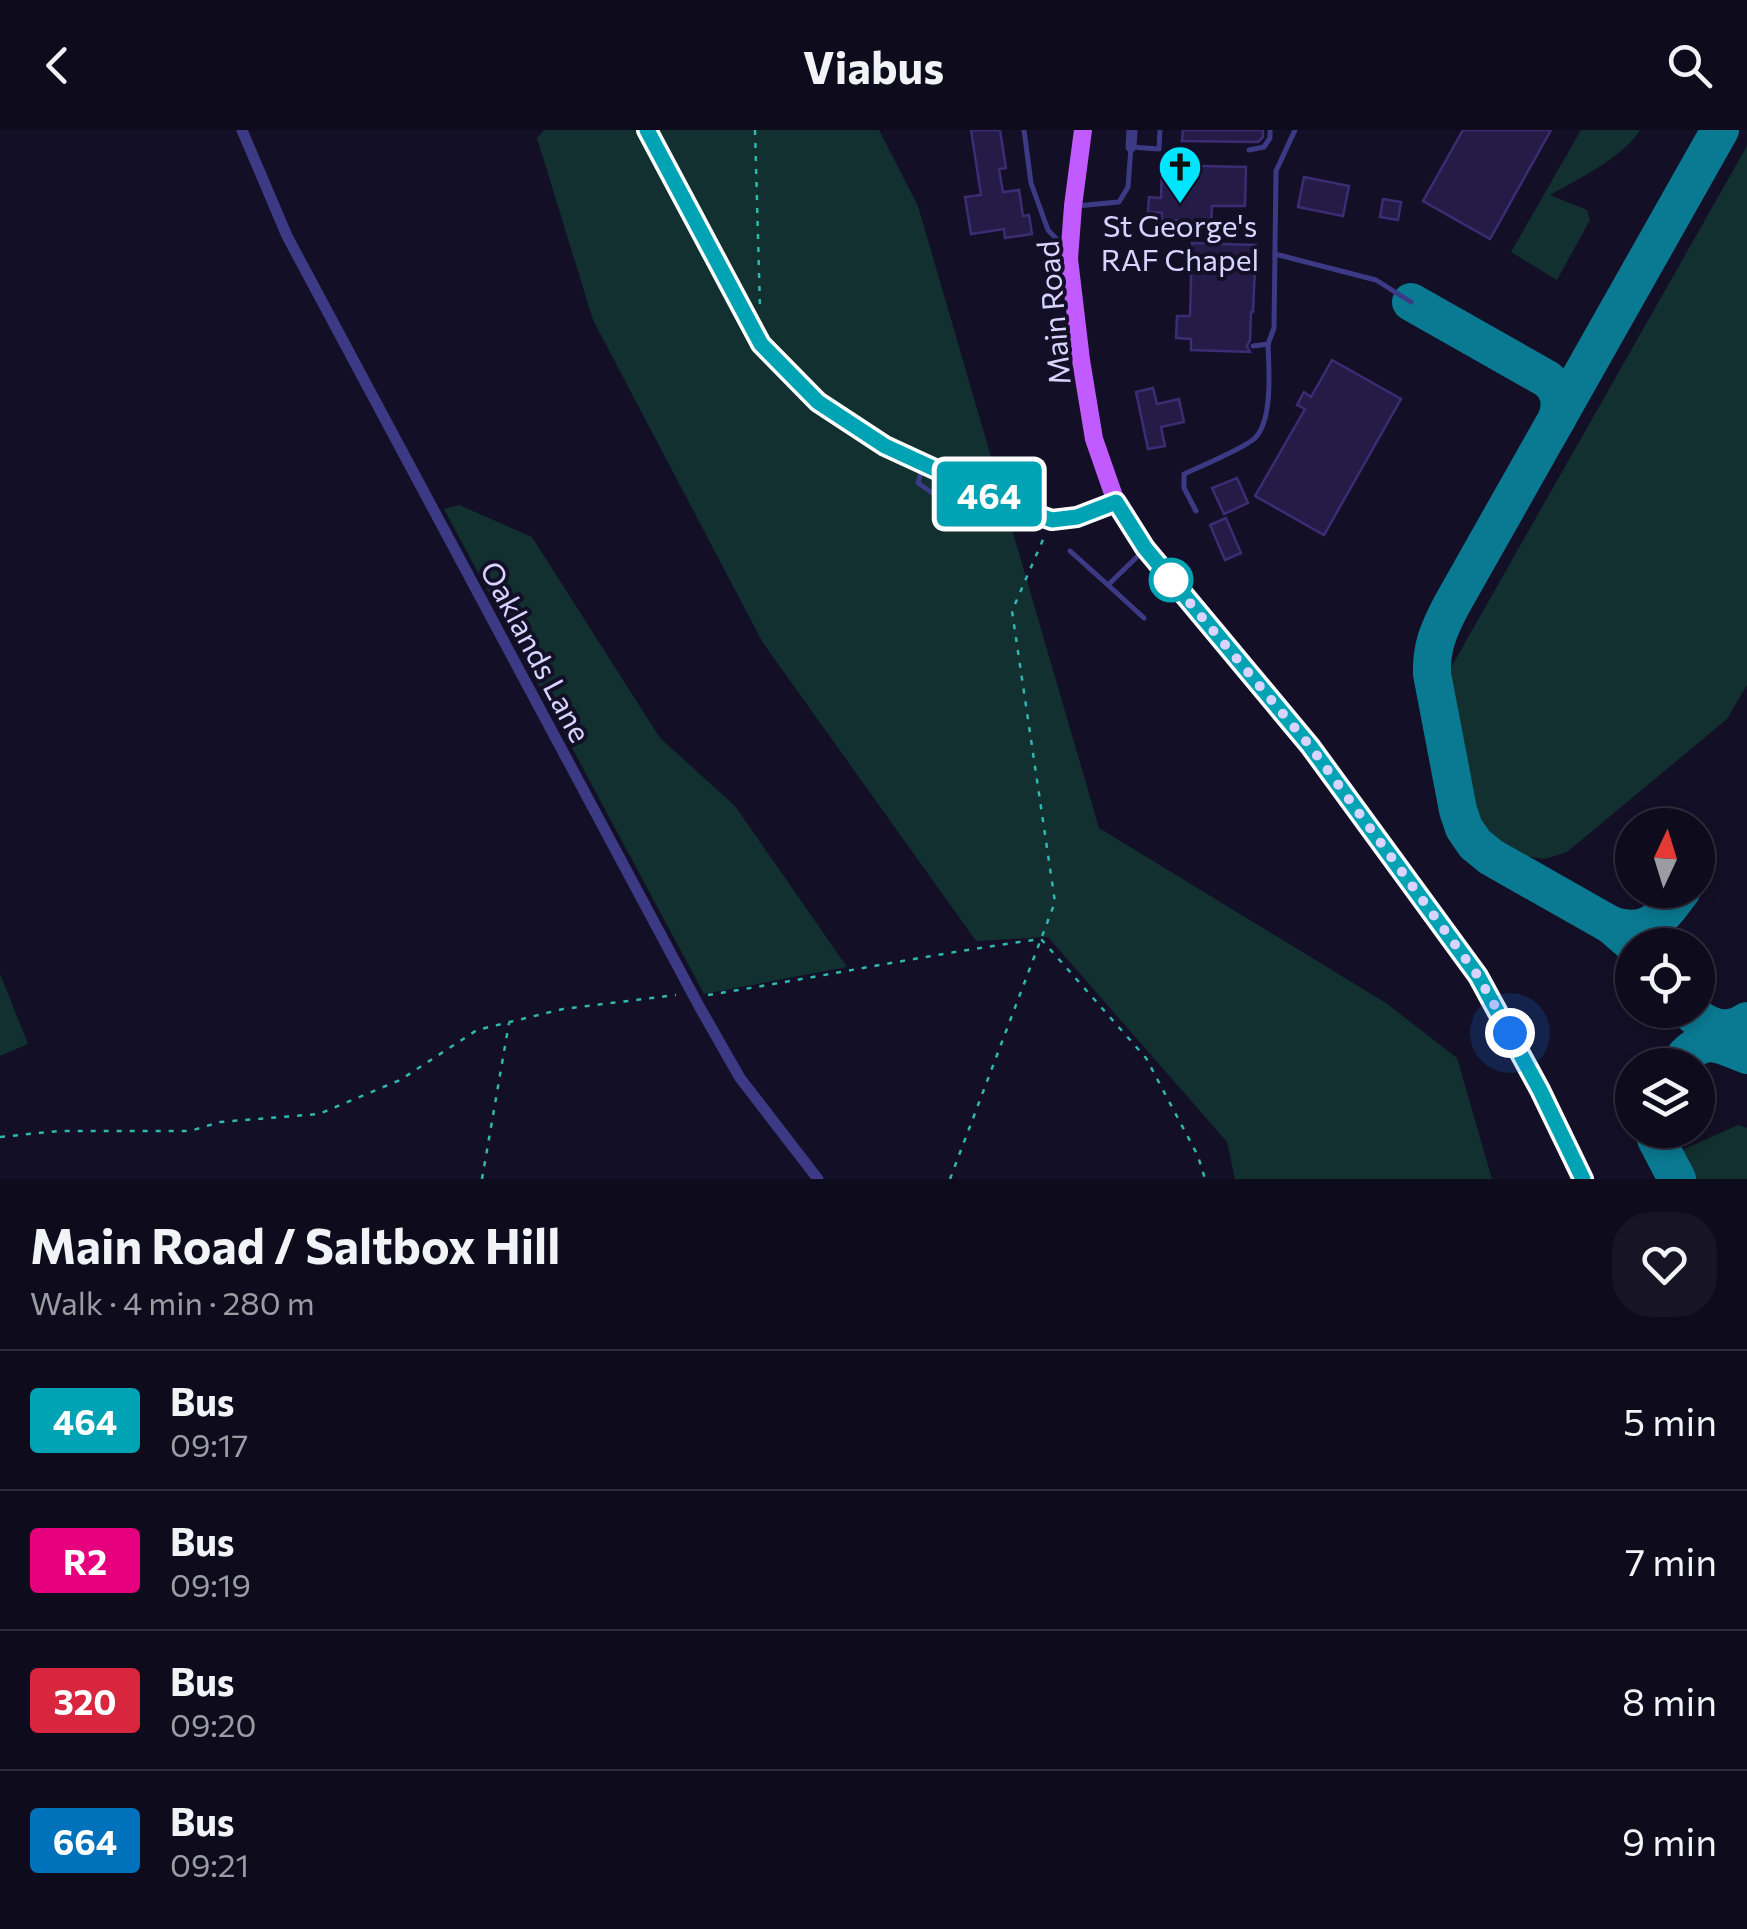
<!DOCTYPE html>
<html lang="en">
<head>
<meta charset="utf-8">
<style>
	body { margin:0; font-family:Commissioner,sans-serif; background:#171425; color:#f1f3f6; height:100vh; display:flex; flex-direction:column; font-size:38px; white-space:nowrap }
	* { box-sizing:border-box; margin:0 }
	p { font-size:32px; color:#9b9ba3 }
	.icon { flex:none; width:55px; height:55px; fill:none; stroke:currentColor; stroke-width:2; stroke-linecap:round; stroke-linejoin:round }
	.map { position:relative; height:1049px; overflow:hidden }
	.details { display:flex; flex-direction:column; background:#0e0b1c; flex:1 }
	.details>* { flex:none }
	.badge { padding:0 20px; border-radius:8px; font-size:35px; line-height:65px }
	.needle { width:65px; rotate:4deg }
	.controls { position:absolute; left:1615px; top:678px; display:grid; gap:20px }
	.controls a { display:grid; place-items:center; width:100px; height:100px; border-radius:50%; background:#0e0b1c; box-shadow:0 5px 15px #0003,0 0 0 2px #2e2b3b; font-size:50px }
	.you { position:absolute; width:50px; height:50px; margin:-25px; border:8px solid #fff; border-radius:50%; background:#1a73e8; box-shadow:0 0 0 15px #1a73e833 }
	.map>.badge { position:absolute; translate:-50% -50%; box-shadow:0 0 0 5px #fff }
	.round { display:grid; place-items:center; flex:none; width:105px; height:105px; border-radius:40px; background:#171425 }
	.overview { display:flex; align-items:center; justify-content:space-between; height:170px; padding:0 30px }
	h1 { font-size:48px; font-weight:700; line-height:75px }
	ul { padding:0; list-style:none }
	li { display:flex; align-items:center; gap:30px; height:140px; padding:0 30px; border-top:2px solid #2e2b3b }
	li div { flex:1 }
	li b { display:block; font-size:38px }
	li em { font-style:normal }
	li .badge { min-width:110px; font-weight:700; text-align:center }
	header { display:flex; justify-content:space-between; align-items:center; height:130px; padding:0 30px; background:#0e0b1c; font-size:45px; font-weight:700 }
	.map>svg:first-child { display:block }
	.green { fill:#12302f }
	.lines { fill:none; stroke-linecap:round; stroke-linejoin:round }
	.taxiway { stroke:#0a7a92; stroke-width:38 }
	.building { fill:#241b47; stroke:#3b2d73; stroke-width:2.5 }
	.path { stroke:#2fb8b0; stroke-width:2.5; stroke-dasharray:5 8; stroke-linecap:butt }
	.service { stroke:#3d3a85; stroke-width:5 }
	.minor { stroke:#3d3a85; stroke-width:11 }
	.tertiary { stroke:#3d3a85; stroke-width:14 }
	.primary { stroke:#c25bff; stroke-width:18 }
	.line-casing { stroke:#fff; stroke-width:22 }
	.line { stroke:#00a3b4; stroke-width:15 }
	.walk { stroke:#d9d4ff; stroke-width:10; stroke-dasharray:0 18 }
	.stop-dot { fill:#fff; stroke:#00a3b4; stroke-width:5 }
	.labels { text-anchor:middle; dominant-baseline:central; stroke-width:8; stroke-linejoin:round; paint-order:stroke }
	.poi-label { font-size:30px; fill:#d9d4ff; stroke:#130f26 }
	.street-label { font-size:30px; fill:#d9d4ff; stroke:#130f26 }
</style>
</head>
<body>
<header><svg class="icon" aria-label="back" viewBox="0 0 24 24"><path d="M15 5l-7 7 7 7"/></svg>Viabus<svg class="icon" aria-label="search" viewBox="0 0 24 24"><circle cx="10" cy="10" r="6"/><path d="M15 15l6 6"/></svg></header>
<div class="map">
<svg width="1747" height="1049" viewBox="0 0 1747 1049">
	<rect width="100%" height="100%" fill="#130f26"/>
	<g class="green">
		<path d="M 544,0 L 879,0 L 918,76 L 1099,698 L 1386,873 L 1457,928 L 1492,1049 L 1235,1049 L 1227,1012 L 1048,807 L 976,811 L 763,513 L 593,190 L 537,8 Z"/>
		<path d="M 1581,0 L 1640,0 C 1625,26 1577,50 1550,65 L 1587,80 L 1590,90 L 1557,150 L 1511,122 Z"/>
		<path d="M 1747,16 L 1747,555 L 1727,589 L 1567,722 L 1545,729 L 1524,726 L 1503,716 L 1485,701 L 1476,685 L 1467,653 L 1449,541 Z"/>
		<path d="M 459,375 L 532,407 L 660,608 L 735,676 L 847,837 L 704,864 L 444,379 Z"/>
		<path d="M 0,844 L 28,914 L 0,926 Z"/>
		<path d="M 1738,995 L 1747,998 L 1747,1049 L 1694,1049 L 1680,1021 Z"/>
	</g>
	<g class="lines">
		<g class="taxiway">
			<path d="M 1411,172 L 1547,249 C 1560,260 1562,272 1557,289"/>
			<path d="M 1611,795 C 1649,808 1662,787 1682,760"/>
			<path d="M 1634,815 L 1611,795 L 1491,727 L 1475,714 L 1464,698 L 1458,680 L 1432,544 C 1431,517 1439,499 1451,476 L 1720,0"/>
			<path d="M 1687,880 C 1706,896 1725,906 1747,891"/>
			<path d="M 1686,925 C 1707,904 1723,916 1747,925"/>
			<path d="M 1656,1000 L 1656,1009 L 1677,1049"/>
		</g>
	</g>
	<g class="building">
		<path d="M 971,0 L 1000,0 L 1006,38 L 999,39 L 1003,62 L 1019,60 L 1023,86 L 1029,85 L 1032,104 L 1005,108 L 1004,99 L 971,104 L 965,67 L 981,65 Z"/>
		<path d="M 1183,0 L 1263,0 L 1263,7 L 1258,12 L 1182,11 Z"/>
		<path d="M 1463,0 L 1551,0 L 1490,109 L 1423,71 Z"/>
		<path d="M 1162,35 L 1246,37 L 1245,76 L 1212,76 L 1211,92 L 1162,90 L 1162,83 L 1148,82 L 1149,67 L 1161,68 Z"/>
		<path d="M 1304,47 L 1349,56 L 1343,86 L 1298,77 Z"/>
		<path d="M 1383,69 L 1401,72 L 1398,90 L 1380,87 Z"/>
		<path d="M 1192,113 L 1256,115 L 1253,182 L 1251,182 L 1250,210 L 1247,216 L 1250,222 L 1191,220 L 1191,209 L 1176,208 L 1177,186 L 1190,186 Z"/>
		<path d="M 1332,230 L 1401,269 L 1324,405 L 1255,366 L 1305,279 L 1297,275 L 1304,262 L 1311,267 Z"/>
		<path d="M 1153,258 L 1157,274 L 1179,269 L 1184,292 L 1161,297 L 1165,316 L 1148,319 L 1136,262 Z"/>
		<path d="M 1237,348 L 1248,373 L 1224,384 L 1212,358 Z"/>
		<path d="M 1226,388 L 1241,423 L 1225,430 L 1210,395 Z"/>
	</g>
	<g class="lines">
		<g class="path">
			<path d="M 755,0 L 760,178"/>
			<path d="M 708,865 C 820,847 930,824 1041,809 L 1146,928 L 1198,1026 L 1205,1049"/>
			<path d="M 0,1007 L 58,1001 L 190,1001 L 220,992 L 319,984 L 400,950 L 477,900 L 563,879 L 676,865"/>
			<path d="M 482,1049 L 509,893"/>
			<path d="M 950,1049 L 1055,772 L 1012,481 L 1045,405"/>
		</g>
		<g class="service">
			<path d="M 1024,0 L 1031,53 L 1048,100 L 1064,117"/>
			<path d="M 1249,20 L 1264,17 L 1270,8 L 1270,0"/>
			<path d="M 1076,76 L 1119,72 L 1128,57 L 1131,17 L 1159,19 L 1160,0"/>
			<path d="M 1275,124 L 1376,150 L 1411,172"/>
			<path d="M 1253,216 L 1268,214 L 1274,198 L 1276,41 L 1295,0"/>
			<path d="M 923,336 L 918,353 L 934,364"/>
			<path d="M 1196,381 L 1184,358 L 1184,344 C 1199,337 1245,318 1255,308 C 1273,290 1269,239 1268,214"/>
			<path d="M 1070,421 L 1108,455"/>
			<path d="M 1143,421 L 1108,455 L 1144,488"/>
		</g>
		<g class="minor">
			<path d="M 242,0 L 287,106 L 699,876 L 740,948 L 818,1049"/>
			<path d="M 1131,17 L 1132,0"/>
		</g>
		<path class="tertiary" d="M 647,0 L 761,214 L 818,272 L 885,315 L 1026,381 L 1052,390 L 1077,387 L 1116,372"/>
		<path class="primary" d="M 1083,0 L 1073,76 L 1069,129 L 1081,230 L 1094,309 L 1116,372 L 1145,418 L 1310,616 L 1478,846 L 1541,960 L 1583,1049"/>
	</g>
	<g class="lines">
		<g class="line-casing">
			<path id="line" d="M 647,0 L 761,214 L 818,272 L 885,316 L 1026,381 L 1052,390 L 1077,387 L 1116,372 L 1145,418 L 1310,616 L 1478,846 L 1540,960 L 1583,1049"/>
		</g>
		<use href="#line" class="line"/>
		<path class="walk" d="M 1171,450 L 1169,448 L 1310,616 L 1478,846 L 1510,903"/>
	</g>
	<defs>
		<g id="church-pin" transform="scale(2.25)"><path d="M0 17L-7.5 6A9.5 9.5 0 1 1 7.5 6Z" fill="#00e5ff" stroke="#130f26"/><path d="M-1.2-6h2.4v3.5h3.3v2.4h-3.3V6h-2.4V-.1h-3.3v-2.4h3.3Z" fill="#111"/></g>
	</defs>
	<g fill-rule="evenodd">
		<use href="#church-pin" x="1180" y="37"/>
	</g>
	<circle class="stop-dot" cx="1171" cy="450" r="20"/>
	<g class="labels">
		<g class="poi-label">
			<text x="1180" y="94">St George's<tspan x="1180" dy="34">RAF Chapel</tspan></text>
		</g>
		<g class="street-label">
			<text transform="translate(1052 183) rotate(-95)">Main Road</text>
			<text transform="translate(537 521) rotate(62)">Oaklands Lane</text>
		</g>
	</g>
</svg>
<div class="controls">
<a><svg class="needle" viewBox="-14 -14 28 28"><path d="M0-13l5 13h-10z" fill="#e53935"/><path d="M0 13l5-13h-10z" fill="#9b9ba3"/></svg></a>
<a><svg class="icon" aria-label="locate" viewBox="0 0 24 24"><circle cx="12" cy="12" r="6"/><path d="M12 2v4M12 18v4M2 12h4M18 12h4"/></svg></a>
<a><svg class="icon" aria-label="layers" viewBox="0 0 24 24"><path d="M12 4l9 5-9 5-9-5zM3 14l9 5 9-5"/></svg></a>
</div>
<div class="you" style="left:1510px;top:903px"></div>
<b class="badge" style="left:989px;top:364px;background:#00a3b4;color:#fff">464</b>
</div>
<section class="details">
<div class="overview"><div><h1>Main Road / Saltbox Hill</h1><p>Walk · 4 min · 280 m</p></div><a class="round"><svg class="icon" aria-label="heart" viewBox="0 0 24 24"><path d="M12 20l-8-8c-3-5 5-10 8-4 3-6 11-1 8 4z"/></svg></a></div>
<ul>
<li><span class="badge" style="background:#00a3b4;color:#fff">464</span><div><b>Bus</b><p>09:17</p></div><em>5 min</em></li>
<li><span class="badge" style="background:#e6007e;color:#fff">R2</span><div><b>Bus</b><p>09:19</p></div><em>7 min</em></li>
<li><span class="badge" style="background:#d7263d;color:#fff">320</span><div><b>Bus</b><p>09:20</p></div><em>8 min</em></li>
<li><span class="badge" style="background:#0072bc;color:#fff">664</span><div><b>Bus</b><p>09:21</p></div><em>9 min</em></li>
</ul>
</section>
</body>
</html>
